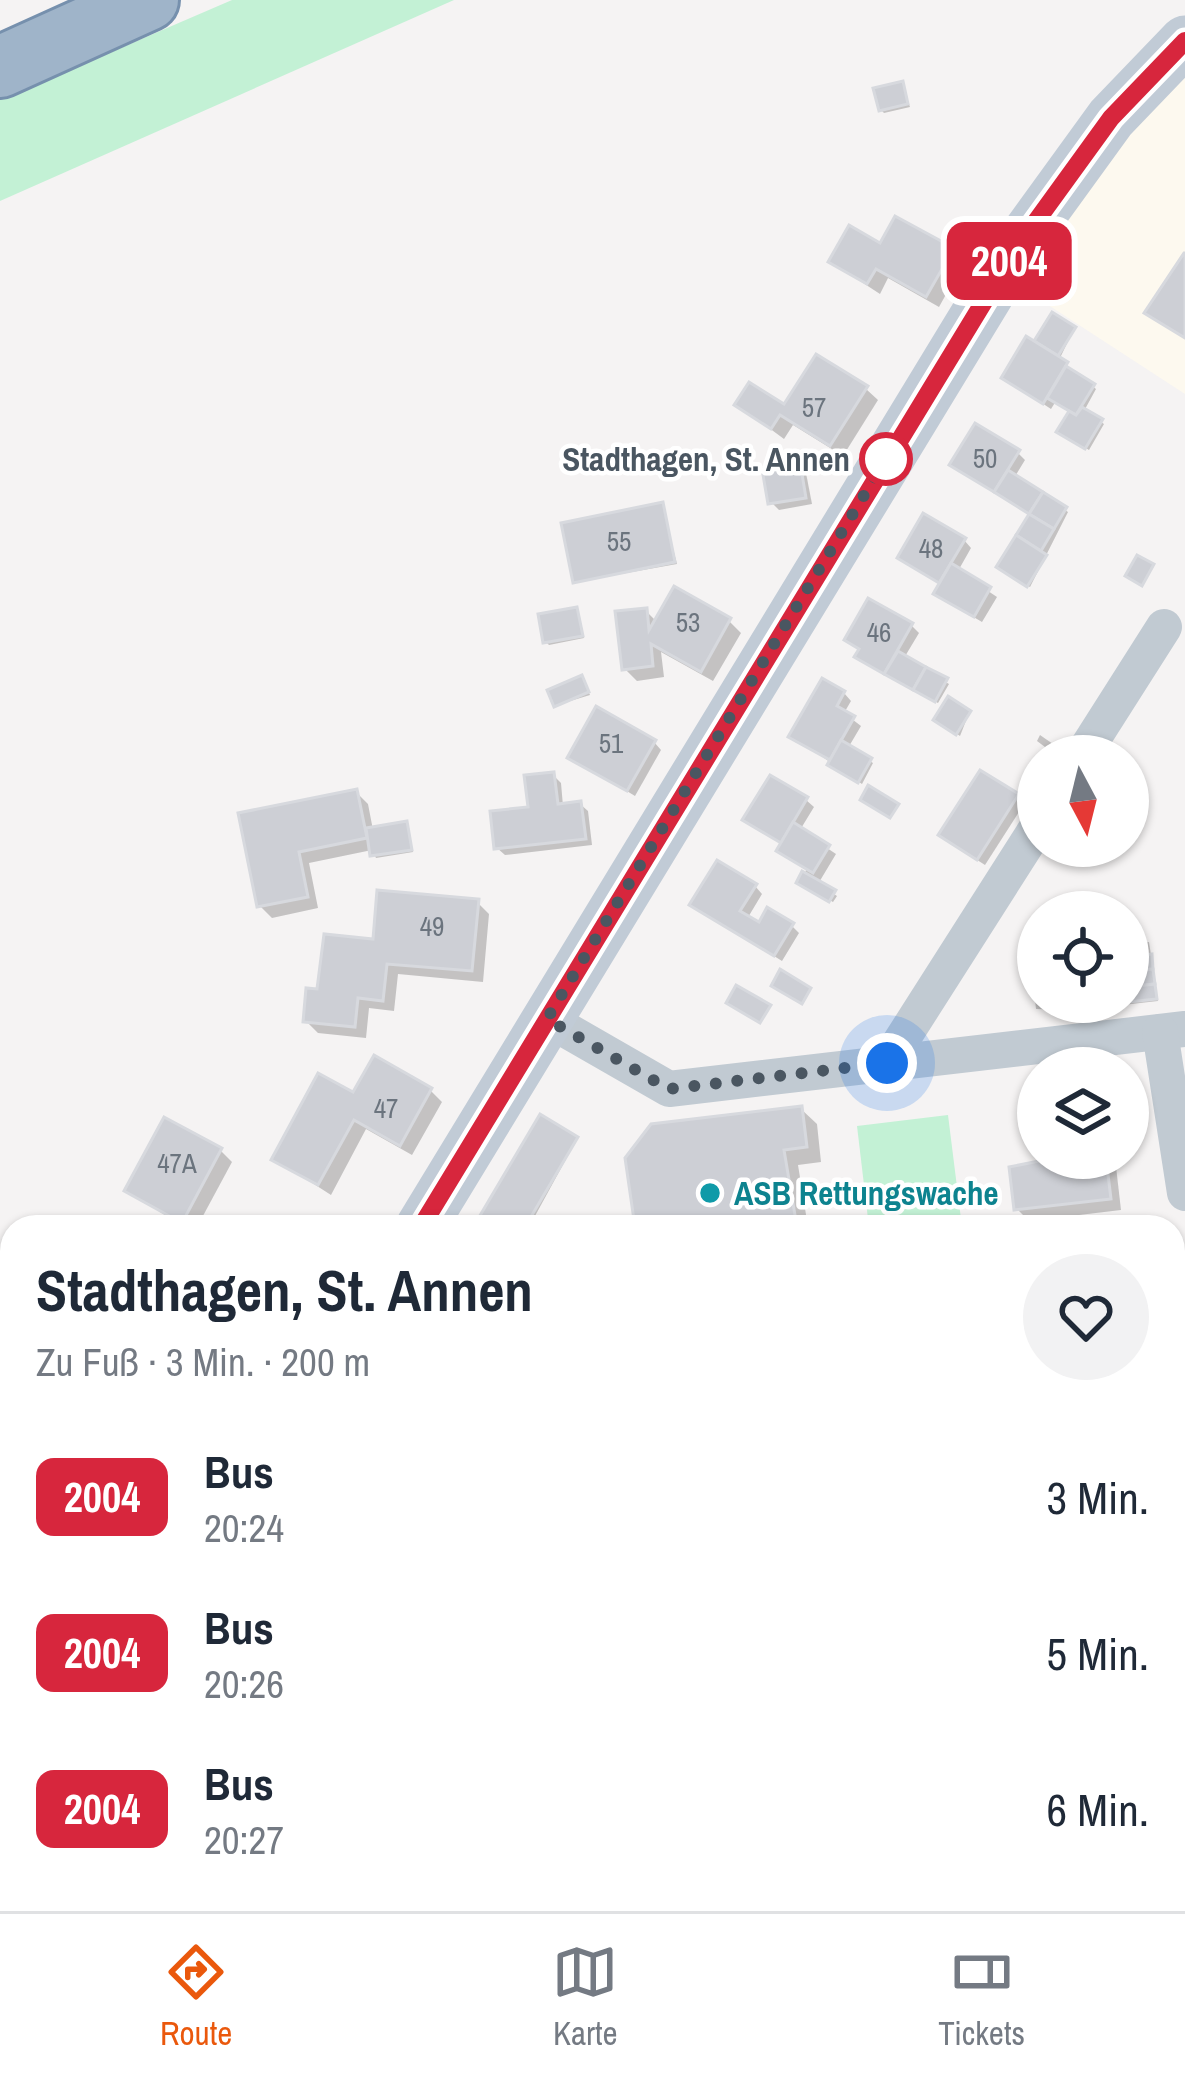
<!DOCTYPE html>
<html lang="de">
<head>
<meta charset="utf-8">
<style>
	body { margin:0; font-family:"Archivo Narrow",sans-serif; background:#f2f2f3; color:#1f2937; height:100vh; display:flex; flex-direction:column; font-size:45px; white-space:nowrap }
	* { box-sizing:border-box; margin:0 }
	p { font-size:39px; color:#747a83 }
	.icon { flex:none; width:66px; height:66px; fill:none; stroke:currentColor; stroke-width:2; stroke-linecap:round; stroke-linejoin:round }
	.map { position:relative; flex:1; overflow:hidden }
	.panel { position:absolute; left:0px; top:1215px; width:1185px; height:696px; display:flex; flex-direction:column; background:#fff; border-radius:36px 36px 0 0; box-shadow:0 3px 9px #0004 }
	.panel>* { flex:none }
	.badge { padding:0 24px; border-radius:18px; font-size:42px; line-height:78px }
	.needle { width:78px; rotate:173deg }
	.fabs { position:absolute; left:1017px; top:735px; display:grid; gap:24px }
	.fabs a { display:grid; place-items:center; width:132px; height:132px; border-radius:50%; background:#fff; box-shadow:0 3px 9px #0004; font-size:60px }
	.you { position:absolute; width:60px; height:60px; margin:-30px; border:9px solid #fff; border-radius:50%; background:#1a73e8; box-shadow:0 0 0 18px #1a73e833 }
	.map>.badge { position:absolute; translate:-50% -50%; box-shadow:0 0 0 6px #fff }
	.round { display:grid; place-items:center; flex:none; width:126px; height:126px; border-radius:63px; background:#f2f2f3 }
	.head { display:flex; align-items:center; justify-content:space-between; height:204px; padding:0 36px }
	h1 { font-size:57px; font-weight:700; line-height:90px }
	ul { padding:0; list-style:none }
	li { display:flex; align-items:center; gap:36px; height:156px; padding:0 36px }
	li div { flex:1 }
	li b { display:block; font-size:45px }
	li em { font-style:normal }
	li .badge { min-width:132px; font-weight:700; text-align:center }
	.dock { display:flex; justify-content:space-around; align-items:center; height:168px; border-top:3px solid #e0e1e3; background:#fff; font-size:33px; color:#747a83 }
	.dock a { display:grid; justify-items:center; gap:6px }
	.dock .active { color:#ea580c }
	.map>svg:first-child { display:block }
	.commercial { fill:#fdf9ef }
	.green { fill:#c3f1d5 }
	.shadow { fill:#0003 }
	.building { fill:#cdcfd5; stroke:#d7d9de; stroke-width:3 }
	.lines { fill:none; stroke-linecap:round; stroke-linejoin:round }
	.trunk-casing { stroke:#7690ad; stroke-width:66 }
	.minor { stroke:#c1cad2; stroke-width:36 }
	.secondary { stroke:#c1cbd6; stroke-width:51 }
	.trunk { stroke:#9fb4c9; stroke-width:60 }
	.line-casing { stroke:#fff; stroke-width:27 }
	.line { stroke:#d7263d; stroke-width:18 }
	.walk { stroke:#4a5661; stroke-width:12; stroke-dasharray:0 21.6 }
	.stop-dot { fill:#fff; stroke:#d7263d; stroke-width:6 }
	.culture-dot { fill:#0f9aa8; stroke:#fff; stroke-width:4.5 }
	.labels { text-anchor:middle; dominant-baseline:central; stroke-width:9; stroke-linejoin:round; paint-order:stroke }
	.number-label { font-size:27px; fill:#6b747e }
	.stop-label { font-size:33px; font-weight:bold; fill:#4a5661; stroke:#fff; text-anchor:end }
	.culture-label { font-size:33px; font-weight:bold; fill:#0d838f; stroke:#fff; text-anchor:start }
</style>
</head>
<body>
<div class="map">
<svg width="1185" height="1911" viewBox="0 0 1185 1911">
	<rect width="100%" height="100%" fill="#f5f3f3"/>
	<g class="commercial">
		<path d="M 1185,78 L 1185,394 L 1019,286 L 1083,187 L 1156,102 Z"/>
		<path d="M 1185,1830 L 1185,1911 L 646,1911 L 645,1899 L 1173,1899 L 1173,1831 Z"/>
	</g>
	<g class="green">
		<path d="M 232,0 L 454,0 L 0,201 L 0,100 Z"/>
		<path d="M 948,1115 L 962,1227 L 869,1227 L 857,1126 Z"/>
	</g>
	<g class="shadow">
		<path d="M 902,84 L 910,107 L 884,113 L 881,110 Z"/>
		<path d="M 881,247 L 952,250 L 964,262 L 939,307 L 888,278 L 880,294 L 831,262 Z"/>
		<path d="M 1074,329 L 1059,360 L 1096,389 L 1084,411 L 1104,424 L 1089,450 L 1060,431 L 1072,411 L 1056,401 L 1051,409 L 1004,378 Z"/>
		<path d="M 866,389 L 878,400 L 843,456 L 793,425 L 784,439 L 738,405 L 785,408 Z"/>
		<path d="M 1018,453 L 1025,460 L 1014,478 L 1068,512 L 1030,587 L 999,567 L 1031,514 L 960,472 Z"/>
		<path d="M 799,465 L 806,473 L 812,504 L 779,510 L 771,502 Z"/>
		<path d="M 662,505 L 677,564 L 576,582 Z"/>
		<path d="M 964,540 L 971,548 L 958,571 L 997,597 L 982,622 L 945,600 L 937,593 L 942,585 L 900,558 Z"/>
		<path d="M 576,610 L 584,638 L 549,645 L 546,642 Z"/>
		<path d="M 646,611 L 657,622 L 729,621 L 741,633 L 713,681 L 661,652 L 664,677 L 637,681 L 625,669 Z"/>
		<path d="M 911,625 L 919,633 L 904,658 L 949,684 L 938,703 L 865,664 L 858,657 L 861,651 L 848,640 Z"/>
		<path d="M 584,682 L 590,695 L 557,705 Z"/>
		<path d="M 844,693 L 851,701 L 844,713 L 861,726 L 848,748 L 873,763 L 862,784 L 792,736 Z"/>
		<path d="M 969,713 L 960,736 L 940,722 Z"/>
		<path d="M 1040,735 L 1053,744 L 1049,750 L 1037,741 Z"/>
		<path d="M 654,742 L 661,750 L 635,796 L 571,757 Z"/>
		<path d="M 553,775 L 561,783 L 563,806 L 580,804 L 588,811 L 592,845 L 505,855 L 497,848 Z"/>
		<path d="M 356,792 L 368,804 L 373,830 L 409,828 L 413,852 L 376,858 L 372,850 L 309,863 L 318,908 L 272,918 L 260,906 L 242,815 Z"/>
		<path d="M 1017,796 L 1024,804 L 985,865 L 949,842 Z"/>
		<path d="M 806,800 L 814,807 L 800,830 L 836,854 L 818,884 L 837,896 L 833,902 L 802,885 L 806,870 L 780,851 L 783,845 L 746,820 Z"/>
		<path d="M 755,886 L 762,894 L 747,919 L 760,926 L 792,926 L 799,933 L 782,961 L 693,905 Z"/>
		<path d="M 477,902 L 489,914 L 483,982 L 398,974 L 394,1011 L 369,1008 L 366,1038 L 318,1033 L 306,1021 L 320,992 L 376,942 Z"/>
		<path d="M 1038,942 L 1038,1002 L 1065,1002 L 1066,1010 L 1036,1009 L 1029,943 Z"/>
		<path d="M 1149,942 L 1158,1001 L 1105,1007 L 1101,1002 L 1128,1002 L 1128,945 Z"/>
		<path d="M 431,1091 L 442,1102 L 412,1155 L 366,1129 L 331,1195 L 275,1159 L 354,1096 Z"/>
		<path d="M 801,1109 L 817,1124 L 821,1162 L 798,1165 L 808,1227 L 638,1227 Z"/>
		<path d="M 577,1139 L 529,1227 L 483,1227 Z"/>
		<path d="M 220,1150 L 232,1162 L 197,1227 L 184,1227 L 127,1191 Z"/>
		<path d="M 1057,1158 L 1115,1158 L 1121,1210 L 1029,1221 L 1017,1209 Z"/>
		<path d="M 952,1219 L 955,1227 L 934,1227 L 933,1221 Z"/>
		<path d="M 1173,1525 L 1183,1572 L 1173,1573 Z"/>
		<path d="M 0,1634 L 12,1641 L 12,1665 L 0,1658 Z"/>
		<path d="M 0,1750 L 12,1757 L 9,1813 L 0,1808 Z"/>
		<path d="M 937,1899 L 1163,1899 L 1165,1911 L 829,1911 Z"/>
	</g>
	<g class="building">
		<path d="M 903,81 L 908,104 L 879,111 L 873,88 Z"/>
		<path d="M 895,216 L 954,248 L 926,297 L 876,269 L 867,284 L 828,262 L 849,225 L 880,243 Z"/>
		<path d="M 1184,253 L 1185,253 L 1185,338 L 1144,313 Z"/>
		<path d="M 1052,312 L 1076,327 L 1058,356 L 1034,341 Z"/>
		<path d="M 1026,336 L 1068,362 L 1043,404 L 1001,378 Z"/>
		<path d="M 816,354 L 868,386 L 830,446 L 780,415 L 771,429 L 734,405 L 749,382 L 784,404 Z"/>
		<path d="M 1066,366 L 1095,384 L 1076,415 L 1047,398 Z"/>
		<path d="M 1082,407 L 1103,419 L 1085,449 L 1056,432 L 1069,411 L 1076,415 Z"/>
		<path d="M 975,423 L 1020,450 L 994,492 L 949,465 Z"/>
		<path d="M 800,462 L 806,498 L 768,504 L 762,469 Z"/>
		<path d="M 1008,470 L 1043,492 L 1029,514 L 994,492 Z"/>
		<path d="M 1043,492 L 1067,507 L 1054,529 L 1029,514 Z"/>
		<path d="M 663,502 L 675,562 L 573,583 L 561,523 Z"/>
		<path d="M 923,513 L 966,538 L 939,583 L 897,558 Z"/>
		<path d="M 1029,514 L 1054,529 L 1041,551 L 1016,535 Z"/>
		<path d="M 1016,535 L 1047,555 L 1027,587 L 996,567 Z"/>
		<path d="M 1137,555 L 1154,564 L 1142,586 L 1125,576 Z"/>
		<path d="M 951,563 L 991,587 L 974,617 L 933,594 Z"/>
		<path d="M 674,586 L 731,618 L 701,672 L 651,644 L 653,666 L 622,670 L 615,611 L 647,608 L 649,630 Z"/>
		<path d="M 868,598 L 913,623 L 884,674 L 854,657 L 859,649 L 844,640 Z"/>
		<path d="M 577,607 L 583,636 L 543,643 L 538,614 Z"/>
		<path d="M 898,651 L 926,667 L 913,690 L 884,674 Z"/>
		<path d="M 926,667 L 948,678 L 935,702 L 913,690 Z"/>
		<path d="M 582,675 L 589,692 L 554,707 L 547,690 Z"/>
		<path d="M 822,678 L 845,691 L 837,706 L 855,716 L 830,760 L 788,737 Z"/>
		<path d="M 948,696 L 971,711 L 956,735 L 933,720 Z"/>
		<path d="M 596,706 L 656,740 L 627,791 L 567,758 Z"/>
		<path d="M 841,740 L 872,758 L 858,783 L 827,765 Z"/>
		<path d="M 980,770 L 1019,794 L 977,860 L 938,835 Z"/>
		<path d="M 554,772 L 558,804 L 581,801 L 586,839 L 494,849 L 490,811 L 528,807 L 524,775 Z"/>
		<path d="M 770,775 L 808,797 L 781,843 L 742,820 Z"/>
		<path d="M 868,785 L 899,804 L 890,818 L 860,800 Z"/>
		<path d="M 357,789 L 367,838 L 299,852 L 308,897 L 257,907 L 238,813 Z"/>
		<path d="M 407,821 L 412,850 L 370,856 L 366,828 Z"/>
		<path d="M 793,822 L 830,845 L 813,873 L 776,851 Z"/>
		<path d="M 717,860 L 757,884 L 740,911 L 759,922 L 767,907 L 794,923 L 774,956 L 689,905 Z"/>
		<path d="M 802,871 L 836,890 L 829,902 L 796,883 Z"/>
		<path d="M 377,890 L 479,899 L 472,971 L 387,964 L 383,1001 L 358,998 L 355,1027 L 303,1022 L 306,988 L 317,989 L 324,934 L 373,939 Z"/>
		<path d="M 1152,954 L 1153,969 L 1128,971 L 1128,957 Z"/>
		<path d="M 780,969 L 811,988 L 802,1004 L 771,986 Z"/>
		<path d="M 1153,969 L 1155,984 L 1128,987 L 1128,971 Z"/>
		<path d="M 1155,984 L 1157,999 L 1128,1002 L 1128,987 Z"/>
		<path d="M 736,985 L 771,1005 L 760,1023 L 726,1003 Z"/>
		<path d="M 374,1055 L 432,1088 L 400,1146 L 354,1120 L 318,1185 L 271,1160 L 318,1073 L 353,1092 Z"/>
		<path d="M 802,1106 L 807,1147 L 784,1150 L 797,1227 L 635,1227 L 625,1158 L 651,1124 Z"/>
		<path d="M 540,1114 L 578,1137 L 525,1227 L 480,1227 L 475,1224 Z"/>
		<path d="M 164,1117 L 222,1148 L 182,1223 L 124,1191 Z"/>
		<path d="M 1054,1158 L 1106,1158 L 1111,1199 L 1014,1210 L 1009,1167 Z"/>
		<path d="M 0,1747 L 12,1754 L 12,1787 L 0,1808 Z"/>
		<path d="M 910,1899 L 1151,1899 L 1153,1911 L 801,1911 Z"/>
	</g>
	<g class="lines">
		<g class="trunk-casing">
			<path id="trunk" d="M 0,67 L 148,0"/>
		</g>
		<g class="minor">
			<path d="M 1082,756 L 1164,627"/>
			<path d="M 547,1019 L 669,1089 L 1185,1029"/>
			<path d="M 1160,1032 L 1185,1193"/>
			<path d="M 887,1063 L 1038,826"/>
			<path d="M 1173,1363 L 1185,1362"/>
			<path d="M 1173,1496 L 1185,1495"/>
			<path d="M 1173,1805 L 1185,1804"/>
			<path d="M 339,1899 L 351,1911"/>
			<path d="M 415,1911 L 512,1901"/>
		</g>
		<g class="secondary">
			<path d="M 421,1227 L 1016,249 L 1111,118 L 1185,41"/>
			<path d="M 4,1911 L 12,1898"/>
		</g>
		<use href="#trunk" class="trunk"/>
	</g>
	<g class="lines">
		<g class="line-casing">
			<path id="line" d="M 421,1227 L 1016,249 L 1111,118 L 1185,41"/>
		</g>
		<use href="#line" class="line"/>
		<path class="walk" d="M 886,459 L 547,1019 L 669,1089 L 887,1063"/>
	</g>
	<circle class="stop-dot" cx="886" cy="459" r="24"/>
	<circle class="culture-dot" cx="710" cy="1193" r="12"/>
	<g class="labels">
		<g class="number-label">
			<text x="814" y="407">57</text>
			<text x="985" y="458">50</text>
			<text x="619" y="541">55</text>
			<text x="931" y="548">48</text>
			<text x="688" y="622">53</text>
			<text x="879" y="632">46</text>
			<text x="611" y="743">51</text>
			<text x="432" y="926">49</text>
			<text x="386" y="1108">47</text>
			<text x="177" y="1163">47A</text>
		</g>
		<g class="stop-label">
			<text x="850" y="459">Stadthagen, St. Annen</text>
		</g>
		<g class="culture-label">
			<text x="734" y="1193">ASB Rettungswache</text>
		</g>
	</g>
</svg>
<div class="fabs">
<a><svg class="needle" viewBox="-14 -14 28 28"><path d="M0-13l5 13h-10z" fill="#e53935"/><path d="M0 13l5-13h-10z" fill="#747a83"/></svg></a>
<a><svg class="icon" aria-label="locate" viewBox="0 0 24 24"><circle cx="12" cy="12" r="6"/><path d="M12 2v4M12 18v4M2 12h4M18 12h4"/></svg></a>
<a><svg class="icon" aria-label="layers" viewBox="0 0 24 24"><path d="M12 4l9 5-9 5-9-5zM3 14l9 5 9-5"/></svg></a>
</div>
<div class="you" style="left:887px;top:1063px"></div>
<b class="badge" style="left:1009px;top:261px;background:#d7263d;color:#fff">2004</b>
<section class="panel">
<div class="head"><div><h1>Stadthagen, St. Annen</h1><p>Zu Fuß · 3 Min. · 200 m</p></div><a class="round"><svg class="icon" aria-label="heart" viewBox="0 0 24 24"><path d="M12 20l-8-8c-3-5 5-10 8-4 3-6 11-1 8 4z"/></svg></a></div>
<ul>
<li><span class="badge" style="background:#d7263d;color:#fff">2004</span><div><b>Bus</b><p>20:24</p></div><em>3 Min.</em></li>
<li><span class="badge" style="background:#d7263d;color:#fff">2004</span><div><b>Bus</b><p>20:26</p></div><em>5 Min.</em></li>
<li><span class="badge" style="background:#d7263d;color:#fff">2004</span><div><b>Bus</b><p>20:27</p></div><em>6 Min.</em></li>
</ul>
</section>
</div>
<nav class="dock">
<a class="active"><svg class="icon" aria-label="directions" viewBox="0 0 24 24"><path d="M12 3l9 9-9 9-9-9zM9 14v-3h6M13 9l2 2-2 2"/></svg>Route</a>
<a><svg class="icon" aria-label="map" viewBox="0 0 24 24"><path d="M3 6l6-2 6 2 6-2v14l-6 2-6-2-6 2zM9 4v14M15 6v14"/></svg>Karte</a>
<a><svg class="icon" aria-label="tickets" viewBox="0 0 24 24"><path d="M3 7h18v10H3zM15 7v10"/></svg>Tickets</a>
</nav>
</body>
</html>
